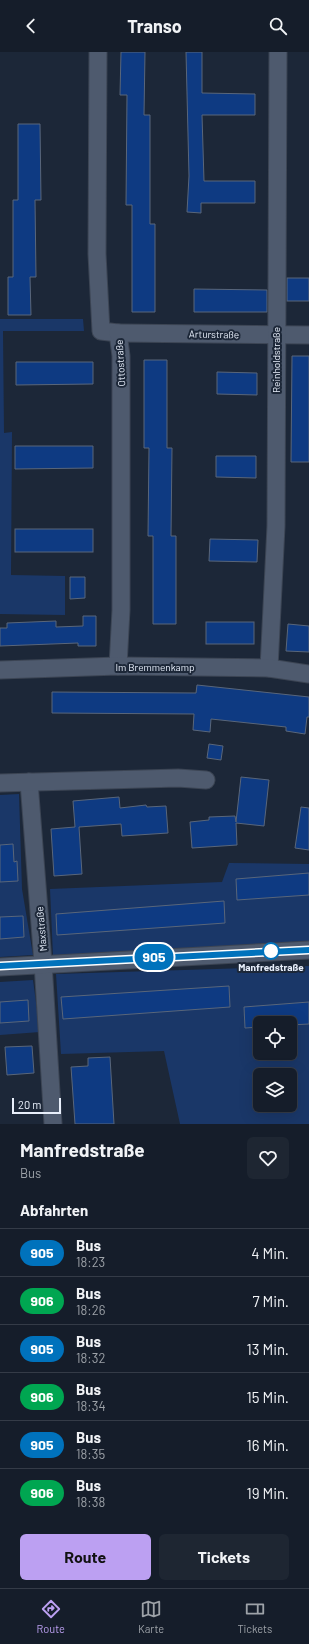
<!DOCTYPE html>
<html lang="de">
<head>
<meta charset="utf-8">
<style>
	body { margin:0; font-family:Barlow,sans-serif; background:#1e2632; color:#f1f3f6; height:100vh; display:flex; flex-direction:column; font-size:15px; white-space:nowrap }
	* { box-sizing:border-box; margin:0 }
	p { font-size:13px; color:#9da2a8 }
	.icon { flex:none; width:22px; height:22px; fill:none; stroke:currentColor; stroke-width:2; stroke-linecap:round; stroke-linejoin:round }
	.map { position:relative; height:1072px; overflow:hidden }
	.panel { display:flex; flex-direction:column; background:#151d2a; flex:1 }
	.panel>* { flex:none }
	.badge { padding:0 8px; border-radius:13px; font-size:14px; line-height:26px }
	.controls { position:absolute; left:253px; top:964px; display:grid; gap:8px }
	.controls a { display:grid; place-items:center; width:44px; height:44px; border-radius:6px; background:#151d2a; box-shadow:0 4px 16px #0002,0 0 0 1px #343b47; font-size:20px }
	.scale { position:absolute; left:12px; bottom:10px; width:49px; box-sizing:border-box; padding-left:4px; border:2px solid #e8effb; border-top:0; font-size:11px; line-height:14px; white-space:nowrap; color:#e8effb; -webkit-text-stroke:3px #1c2738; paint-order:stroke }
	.map>.badge { position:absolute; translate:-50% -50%; box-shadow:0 0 0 2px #fff }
	h2 { padding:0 20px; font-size:15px; line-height:36px }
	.round { display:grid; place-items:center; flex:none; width:42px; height:42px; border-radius:6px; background:#1e2632 }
	.summary { display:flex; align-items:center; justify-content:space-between; height:68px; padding:0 20px }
	h1 { font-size:19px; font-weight:700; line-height:30px }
	.action { display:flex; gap:8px; margin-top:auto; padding:8px 20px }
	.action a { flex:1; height:46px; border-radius:6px; background:#bca0f2; color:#111; font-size:16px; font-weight:700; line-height:46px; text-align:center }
	.action a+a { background:#1e2632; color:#f1f3f6 }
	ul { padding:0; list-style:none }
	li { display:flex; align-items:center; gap:12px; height:48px; padding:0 20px; border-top:1px solid #343b47 }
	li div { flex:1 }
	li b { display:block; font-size:15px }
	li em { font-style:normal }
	li .badge { min-width:44px; font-weight:700; text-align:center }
	header { display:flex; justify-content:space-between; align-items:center; height:52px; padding:0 20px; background:#151d2a; font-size:18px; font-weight:700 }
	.tabs { display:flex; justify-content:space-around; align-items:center; height:56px; border-top:1px solid #343b47; background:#151d2a; font-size:11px; color:#9da2a8 }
	.tabs a { display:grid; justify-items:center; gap:2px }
	.tabs .selected { color:#bca0f2 }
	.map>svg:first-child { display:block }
	.green { fill:#1a3768; fill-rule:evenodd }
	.building { fill:#0e3a82; stroke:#59667a }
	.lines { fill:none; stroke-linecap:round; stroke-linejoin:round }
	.minor-casing { stroke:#3c4554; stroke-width:19 }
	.minor { stroke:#4e5a6e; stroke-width:17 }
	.line-casing { stroke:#fff; stroke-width:9 }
	.line { stroke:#0072bc; stroke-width:6 }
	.stop-dot { fill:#fff; stroke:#0072bc; stroke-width:2 }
	.labels { text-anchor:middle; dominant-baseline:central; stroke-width:4; stroke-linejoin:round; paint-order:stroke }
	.street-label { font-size:10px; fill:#e8effb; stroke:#1c2738 }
	.stop-label { font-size:10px; font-weight:bold; fill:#e8effb; stroke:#1c2738 }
</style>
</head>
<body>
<header><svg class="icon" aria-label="back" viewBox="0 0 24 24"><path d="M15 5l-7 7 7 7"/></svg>Transo<svg class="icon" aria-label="search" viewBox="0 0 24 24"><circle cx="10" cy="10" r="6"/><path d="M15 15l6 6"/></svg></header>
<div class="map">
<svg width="309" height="1072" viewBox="0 0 309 1072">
	<rect width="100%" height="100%" fill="#1c2738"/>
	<g class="green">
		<path d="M 0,267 L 83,267 L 84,279 L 3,279 L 4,381 L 12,380 L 11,523 L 65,524 L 65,563 L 0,562 Z"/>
		<path d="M 19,742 L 22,837 L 33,903 L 0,905 L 0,743 Z"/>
		<path d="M 229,811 L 309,812 L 309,889 L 53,904 L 50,837 L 222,830 Z"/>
		<path d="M 309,914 L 309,1072 L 180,1072 L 164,999 L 61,1002 L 56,922 ZM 260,971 L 290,971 L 290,1001 L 260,1001 ZM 260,1023 L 290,1023 L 290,1053 L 260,1053 Z"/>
		<path d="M 33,928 L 40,980 L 0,983 L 0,930 Z"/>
	</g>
	<g class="building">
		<path d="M 121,0 L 145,0 L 144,63 L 150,63 L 150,172 L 155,172 L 155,260 L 132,260 L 132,153 L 126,153 L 127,43 L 120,43 Z"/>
		<path d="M 186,0 L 202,0 L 202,41 L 255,42 L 255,63 L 202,63 L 204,129 L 255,129 L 255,151 L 201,151 L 201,161 L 187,160 L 189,124 Z"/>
		<path d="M 18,72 L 40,72 L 41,148 L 35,148 L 36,225 L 30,225 L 31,263 L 8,263 L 8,225 L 13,225 L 13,148 L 18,148 Z"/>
		<rect x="287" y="226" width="22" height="23"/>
		<path d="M 194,237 L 267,238 L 267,260 L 194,260 Z"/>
		<path d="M 292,304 L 309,304 L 309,410 L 291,410 Z"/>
		<path d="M 144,308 L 167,308 L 167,396 L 172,396 L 171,484 L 176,484 L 176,572 L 153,572 L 153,484 L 148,484 L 149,396 L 144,396 Z"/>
		<path d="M 16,310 L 93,310 L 93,332 L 16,333 Z"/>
		<path d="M 217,320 L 257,321 L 257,343 L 217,342 Z"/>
		<path d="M 15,394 L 93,394 L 93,416 L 15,417 Z"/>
		<path d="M 216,404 L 256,404 L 256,426 L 216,425 Z"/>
		<rect x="15" y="477" width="78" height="23"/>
		<path d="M 210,487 L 258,488 L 257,510 L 209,509 Z"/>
		<path d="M 70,525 L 85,525 L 85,546 L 70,547 Z"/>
		<path d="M 83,564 L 96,564 L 96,594 L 78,594 L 78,591 L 0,594 L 0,576 L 7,576 L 7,571 L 56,569 L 56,575 L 83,574 Z"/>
		<rect x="206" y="570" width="48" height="22"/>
		<path d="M 288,572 L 309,574 L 309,600 L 286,599 Z"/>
		<path d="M 197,633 L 309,645 L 309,665 L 307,665 L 305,682 L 286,679 L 286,675 L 211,667 L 210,680 L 193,678 L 194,662 L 52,661 L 52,640 L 196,641 Z"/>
		<path d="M 209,692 L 223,694 L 221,708 L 207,706 Z"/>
		<path d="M 241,725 L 269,728 L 264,774 L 236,771 L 237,793 L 192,796 L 190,770 L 209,768 L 209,765 L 235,764 L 236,770 Z"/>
		<path d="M 119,745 L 120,756 L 146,753 L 147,755 L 166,754 L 168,781 L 122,784 L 121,772 L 79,775 L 82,822 L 54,824 L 51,777 L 75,775 L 73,749 Z"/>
		<path d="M 301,755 L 309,756 L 309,798 L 295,796 Z"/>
		<path d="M 13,792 L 14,810 L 17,809 L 18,829 L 0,830 L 0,793 Z"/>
		<path d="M 309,821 L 309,843 L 237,848 L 236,827 Z"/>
		<path d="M 224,849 L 225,871 L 57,883 L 56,862 Z"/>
		<path d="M 23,864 L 24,885 L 0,887 L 0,865 Z"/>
		<path d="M 229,934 L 230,955 L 63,967 L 61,945 Z"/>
		<path d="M 28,948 L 29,969 L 0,971 L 0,950 Z"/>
		<path d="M 309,950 L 309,972 L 290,973 L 290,971 L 260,971 L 260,975 L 245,976 L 244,955 Z"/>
		<path d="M 32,994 L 34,1021 L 7,1023 L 5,995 Z"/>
		<path d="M 110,1005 L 114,1072 L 75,1072 L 71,1015 L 88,1014 L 88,1006 Z"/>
	</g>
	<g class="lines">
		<g class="minor-casing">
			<g id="minor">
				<path d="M 98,0 L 97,202 L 101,279 L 118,281 L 121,304 L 121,558 L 118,614"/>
				<path d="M 118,281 L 309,283"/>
				<path d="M 269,616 L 276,474 L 278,0"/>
				<path d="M 0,618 L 118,614 L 269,616 L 309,622"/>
				<path d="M 29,730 L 43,911 L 53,1072"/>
				<path d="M 0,731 L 178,726 L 206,728"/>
				<path d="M 0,915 L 309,898"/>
			</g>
		</g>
		<use href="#minor" class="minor"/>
	</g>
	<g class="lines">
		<g class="line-casing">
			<path id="line" d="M 0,914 L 309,898"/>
		</g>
		<use href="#line" class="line"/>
	</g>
	<circle class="stop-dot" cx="271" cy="899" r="8"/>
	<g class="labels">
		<g class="street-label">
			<text transform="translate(214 282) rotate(1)">Arturstraße</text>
			<text transform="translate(276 308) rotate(-90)">Reinholdstraße</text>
			<text transform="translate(120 311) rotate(-93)">Ottostraße</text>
			<text x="155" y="615">Im Bremmenkamp</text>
			<text transform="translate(41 877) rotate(-95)">Maxstraße</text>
		</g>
		<g class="stop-label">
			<text x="271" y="915">Manfredstraße</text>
		</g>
	</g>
</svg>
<div class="controls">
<a><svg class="icon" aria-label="locate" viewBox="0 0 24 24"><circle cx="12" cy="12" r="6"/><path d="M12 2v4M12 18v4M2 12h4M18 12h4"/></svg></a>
<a><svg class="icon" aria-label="layers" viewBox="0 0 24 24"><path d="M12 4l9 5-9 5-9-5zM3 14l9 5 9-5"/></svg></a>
</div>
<div class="scale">20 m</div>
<b class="badge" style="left:154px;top:905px;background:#0072bc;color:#fff">905</b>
</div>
<section class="panel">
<div class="summary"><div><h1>Manfredstraße</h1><p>Bus</p></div><a class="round"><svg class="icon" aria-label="heart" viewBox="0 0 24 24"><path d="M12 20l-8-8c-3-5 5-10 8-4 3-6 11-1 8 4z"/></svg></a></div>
<h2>Abfahrten</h2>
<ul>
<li><span class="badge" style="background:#0072bc;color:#fff">905</span><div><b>Bus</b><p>18:23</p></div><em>4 Min.</em></li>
<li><span class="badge" style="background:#00a651;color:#fff">906</span><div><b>Bus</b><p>18:26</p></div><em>7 Min.</em></li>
<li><span class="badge" style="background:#0072bc;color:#fff">905</span><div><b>Bus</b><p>18:32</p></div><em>13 Min.</em></li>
<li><span class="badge" style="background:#00a651;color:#fff">906</span><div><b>Bus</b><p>18:34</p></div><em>15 Min.</em></li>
<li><span class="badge" style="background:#0072bc;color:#fff">905</span><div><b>Bus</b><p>18:35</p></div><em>16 Min.</em></li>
<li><span class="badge" style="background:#00a651;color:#fff">906</span><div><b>Bus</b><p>18:38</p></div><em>19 Min.</em></li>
</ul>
<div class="action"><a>Route</a><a>Tickets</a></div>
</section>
<nav class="tabs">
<a class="selected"><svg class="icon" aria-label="directions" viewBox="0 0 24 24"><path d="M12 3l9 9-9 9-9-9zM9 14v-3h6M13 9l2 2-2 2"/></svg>Route</a>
<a><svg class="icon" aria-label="map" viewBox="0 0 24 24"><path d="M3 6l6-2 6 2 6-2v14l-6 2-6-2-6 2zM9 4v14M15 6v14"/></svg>Karte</a>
<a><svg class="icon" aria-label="tickets" viewBox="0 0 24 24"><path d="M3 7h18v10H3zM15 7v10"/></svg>Tickets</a>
</nav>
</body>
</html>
